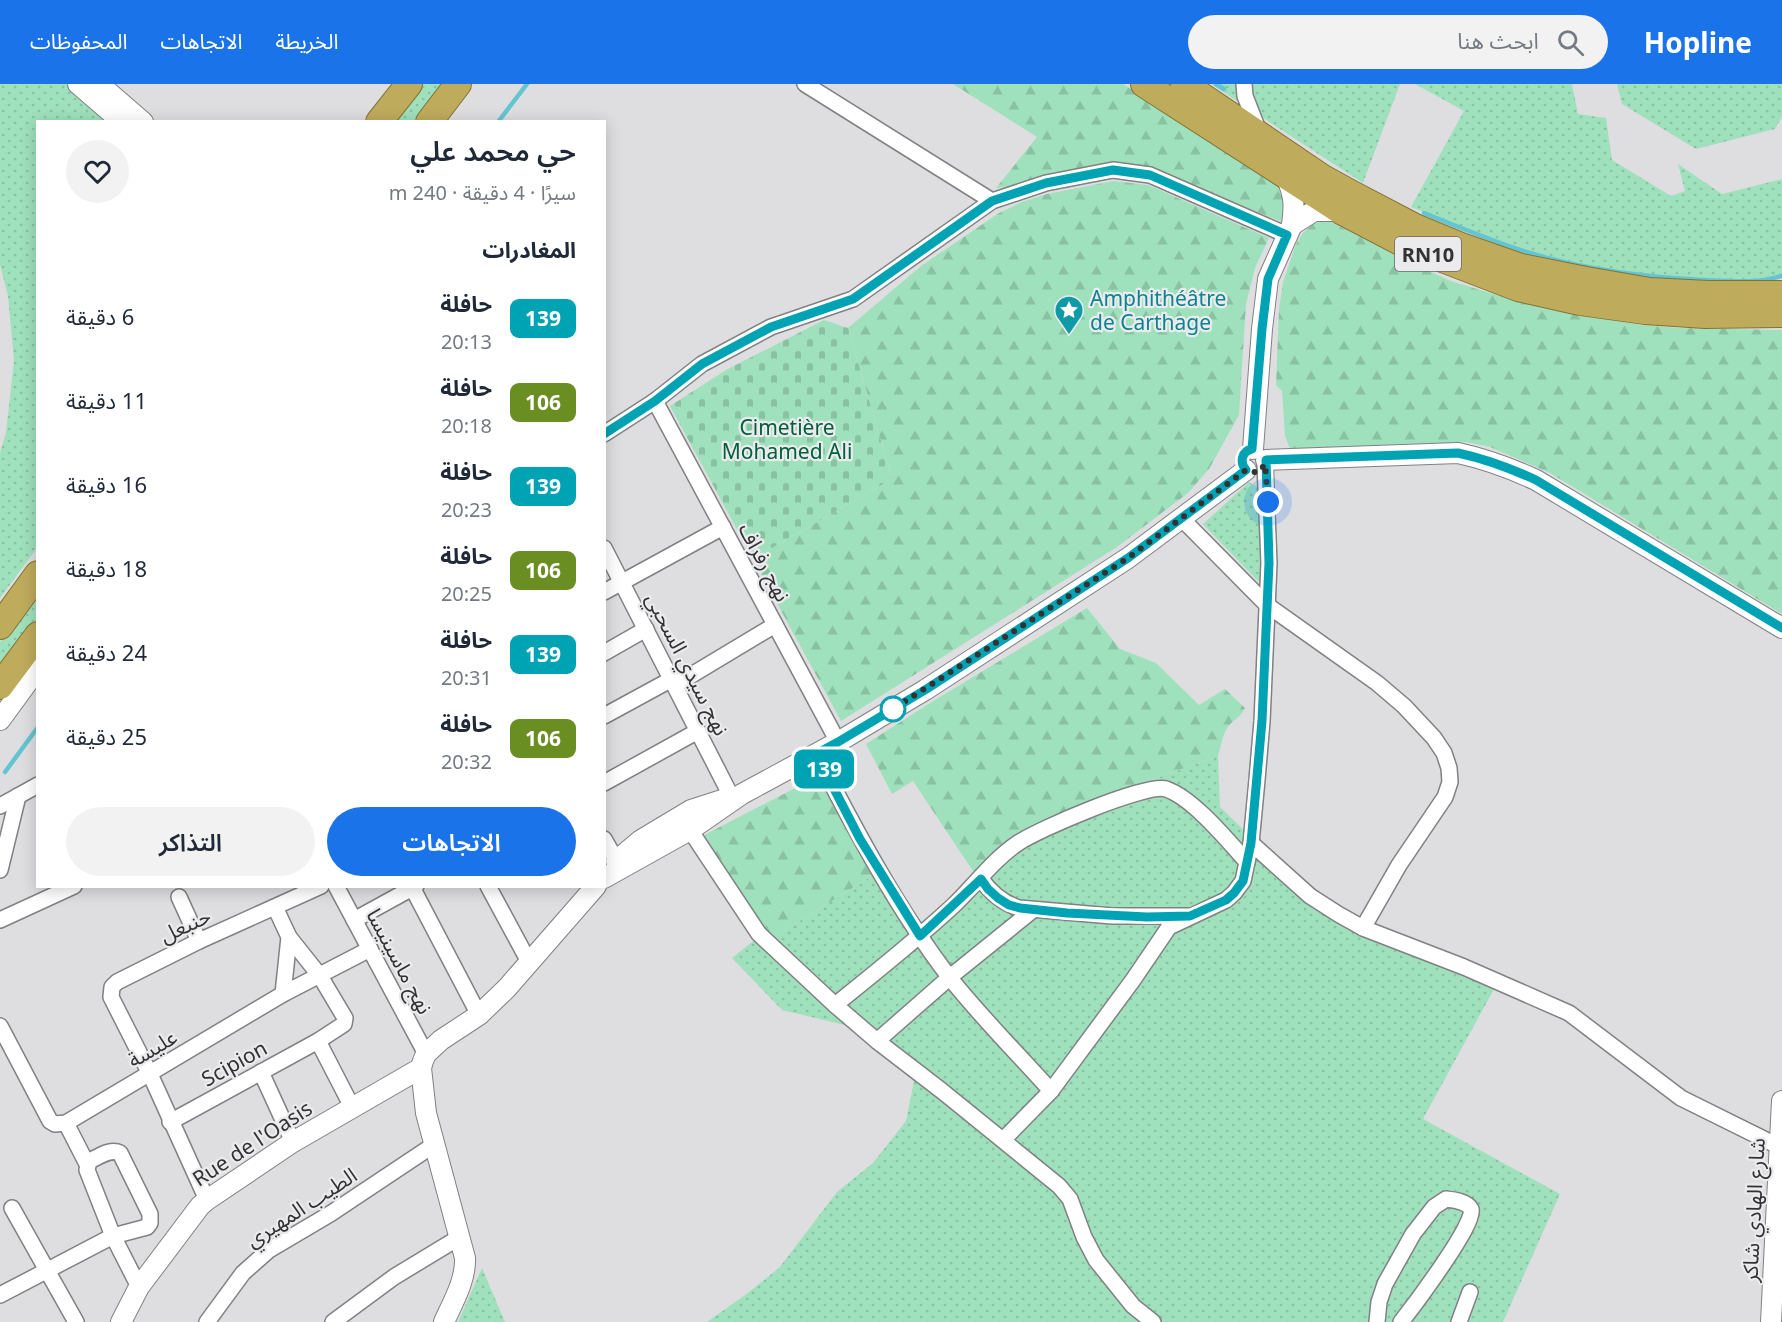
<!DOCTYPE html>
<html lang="ar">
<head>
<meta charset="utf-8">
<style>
	body { margin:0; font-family:"Noto Sans","Noto Sans Arabic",sans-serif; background:#f2f2f3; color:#1f2937; direction:rtl; height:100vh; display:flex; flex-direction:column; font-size:22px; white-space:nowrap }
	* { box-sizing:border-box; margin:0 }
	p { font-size:20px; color:#747a83 }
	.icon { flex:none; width:33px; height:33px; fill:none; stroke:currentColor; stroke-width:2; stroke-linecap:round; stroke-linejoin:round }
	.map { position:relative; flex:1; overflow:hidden; direction:ltr }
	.drawer { position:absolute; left:36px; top:36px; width:570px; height:768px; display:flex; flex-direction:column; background:#fff; border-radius:0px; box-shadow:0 3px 15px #0003; direction:rtl }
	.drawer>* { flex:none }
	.badge { padding:0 12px; border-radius:9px; font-size:21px; line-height:39px }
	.you { position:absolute; width:30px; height:30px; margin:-15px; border:4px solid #fff; border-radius:50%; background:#1a73e8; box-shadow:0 0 0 9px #1a73e833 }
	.map>.badge { position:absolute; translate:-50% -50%; box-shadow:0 0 0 3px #fff }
	h2 { padding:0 30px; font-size:22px; line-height:54px }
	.round { display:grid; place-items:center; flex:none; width:63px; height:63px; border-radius:32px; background:#f2f2f3 }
	.summary { display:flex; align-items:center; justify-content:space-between; height:102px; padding:0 30px }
	h1 { font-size:28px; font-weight:600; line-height:45px }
	.button { display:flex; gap:12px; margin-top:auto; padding:12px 30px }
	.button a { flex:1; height:69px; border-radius:36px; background:#1a73e8; color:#fff; font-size:24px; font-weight:600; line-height:69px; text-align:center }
	.button a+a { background:#f2f2f3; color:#1f2937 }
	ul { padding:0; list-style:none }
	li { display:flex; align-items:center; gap:18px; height:84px; padding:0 30px }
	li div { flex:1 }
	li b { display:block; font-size:22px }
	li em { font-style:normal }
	li .badge { min-width:66px; font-weight:700; text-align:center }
	header { display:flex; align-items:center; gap:36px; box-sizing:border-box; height:84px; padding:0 30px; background:#1a73e8; color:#fff }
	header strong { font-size:28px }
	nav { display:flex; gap:33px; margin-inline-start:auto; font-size:21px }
	.search { width:420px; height:54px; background:#f2f2f3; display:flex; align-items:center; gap:15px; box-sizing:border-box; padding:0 21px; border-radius:33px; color:#747a83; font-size:22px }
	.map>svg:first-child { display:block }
	.green { fill:url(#green-dots) }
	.forest { fill:url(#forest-firs) }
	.cemetery { fill:url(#cemetery-stones) }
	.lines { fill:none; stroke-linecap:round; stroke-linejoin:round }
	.stream { stroke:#63c5d1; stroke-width:4.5 }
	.minor-casing { stroke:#818184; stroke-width:18 }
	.tertiary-casing { stroke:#818184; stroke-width:22 }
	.trunk-casing { stroke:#837333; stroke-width:28 }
	.minor { stroke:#fff; stroke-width:15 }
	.tertiary { stroke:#fff; stroke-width:20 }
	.trunk { stroke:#bfab5c; stroke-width:26 }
	.line-casing { stroke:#fff; stroke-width:14 }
	.line { stroke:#00a3b4; stroke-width:9 }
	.walk { stroke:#323233; stroke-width:6; stroke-dasharray:0 10.8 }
	.stop-dot { fill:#fff; stroke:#00a3b4; stroke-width:3 }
	.labels { text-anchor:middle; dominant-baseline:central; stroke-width:4.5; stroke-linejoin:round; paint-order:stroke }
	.shield { fill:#ebebee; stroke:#6a6a6b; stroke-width:1.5 }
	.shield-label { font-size:20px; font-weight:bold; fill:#323233 }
	.culture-label { font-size:21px; fill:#0d838f; stroke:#ebebee; text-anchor:start }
	.park-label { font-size:21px; fill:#00603c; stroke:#ebebee }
	.street-label { font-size:21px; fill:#323233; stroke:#ebebee }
</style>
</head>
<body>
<header>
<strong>Hopline</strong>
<div class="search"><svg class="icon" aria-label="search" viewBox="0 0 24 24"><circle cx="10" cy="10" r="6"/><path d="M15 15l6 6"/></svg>ابحث هنا</div>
<nav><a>الخريطة</a><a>الاتجاهات</a><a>المحفوظات</a></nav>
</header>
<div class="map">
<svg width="1782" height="1238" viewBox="0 0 1782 1238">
	<defs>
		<pattern id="green-dots" width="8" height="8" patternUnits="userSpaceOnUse" patternTransform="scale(1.5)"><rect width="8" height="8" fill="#9fe1bc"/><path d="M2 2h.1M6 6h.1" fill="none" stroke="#89c2a2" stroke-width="1.8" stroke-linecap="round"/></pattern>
		<pattern id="forest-firs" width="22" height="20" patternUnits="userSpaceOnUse" patternTransform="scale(1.5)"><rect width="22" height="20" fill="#9fe1bc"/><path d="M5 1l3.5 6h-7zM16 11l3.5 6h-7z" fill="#89c2a2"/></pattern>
		<pattern id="cemetery-stones" width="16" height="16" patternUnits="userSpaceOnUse" patternTransform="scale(1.5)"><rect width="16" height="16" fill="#9fe1bc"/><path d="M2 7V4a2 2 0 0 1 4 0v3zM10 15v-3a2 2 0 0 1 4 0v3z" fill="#89c2a2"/></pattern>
	</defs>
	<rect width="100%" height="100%" fill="#dedee1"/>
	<g class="green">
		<path d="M 0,0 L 70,0 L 114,37 L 38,38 L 37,464 L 0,514 L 0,369 L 6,348 L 14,277 L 8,212 L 0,181 Z"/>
		<path d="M 419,0 L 447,0 L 418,37 L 390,38 Z"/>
		<path d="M 1211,0 L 1400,0 L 1363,99 Z"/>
		<path d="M 1415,0 L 1572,0 L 1578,30 L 1606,34 L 1612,76 L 1671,112 L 1685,107 L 1678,80 L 1722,110 L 1782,95 L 1782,190 C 1757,198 1730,195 1704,194 C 1663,192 1621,190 1581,180 C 1523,167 1467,145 1411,123 L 1464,27 Z"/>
		<path d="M 1617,0 L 1782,0 L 1782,33 L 1775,45 L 1696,65 L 1622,20 Z"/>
		<path d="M 1249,398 L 1260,405 L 1267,494 L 1258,497 L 1203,440 Z"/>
		<path d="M 37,506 L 37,543 L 0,594 L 0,558 Z"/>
		<path d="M 1218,672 L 1220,723 L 1290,791 L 1322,815 L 1359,833 L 1460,891 L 1494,905 L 1423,1035 L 1560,1110 L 1503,1238 L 707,1238 L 745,1211 L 779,1184 L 837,1108 L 873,1079 L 906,1037 L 914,997 L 845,941 L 782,926 L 732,874 L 757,854 L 777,851 L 875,790 L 917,848 L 977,793 L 1014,750 L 1071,725 Z"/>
		<path d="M 482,1184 L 505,1238 L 458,1238 Z"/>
	</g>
	<g class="forest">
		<path d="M 953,0 L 1123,0 L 1281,102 L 1287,128 L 1282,138 L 1153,85 L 1113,80 L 1045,91 L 1016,102 L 996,104 L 1037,53 Z"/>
		<path d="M 1113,97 L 1148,101 L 1269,154 L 1255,184 L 1246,220 L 1239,331 L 1209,385 L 1188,409 L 1117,463 L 841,637 L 753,475 L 892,395 L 848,244 L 921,182 L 999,129 L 1022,118 L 1047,110 Z"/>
		<path d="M 1327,136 L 1407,177 L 1451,197 L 1513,216 L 1575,231 L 1643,241 L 1680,244 L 1782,246 L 1782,530 L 1550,389 L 1490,363 L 1466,358 L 1290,365 L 1285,352 L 1282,307 L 1276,301 L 1279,225 L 1283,198 L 1296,160 L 1303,149 L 1313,140 Z"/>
		<path d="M 1087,524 L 1120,565 L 1156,579 L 1199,621 L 1225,605 L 1245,624 C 1239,635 1234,635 1228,643 C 1222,651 1221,663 1218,672 L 1071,725 L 1014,750 L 977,793 L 913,697 L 892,710 L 866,660 L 930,619 Z"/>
		<path d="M 824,689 L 875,790 L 777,851 L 757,854 L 689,759 Z"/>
	</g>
	<path class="cemetery" d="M 824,236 L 848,244 L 892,395 L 753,475 L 670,322 L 726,286 Z"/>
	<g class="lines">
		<g class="stream">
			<path d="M 1216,0 L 1224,5"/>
			<path d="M 498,38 L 527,0"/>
			<path d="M 1424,129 C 1458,143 1492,157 1527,168 C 1585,186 1643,193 1703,196 C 1729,197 1756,200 1781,192"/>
			<path d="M 5,688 L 38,643"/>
		</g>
		<g class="minor-casing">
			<g id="minor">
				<path d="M 805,0 L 992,117"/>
				<path d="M 1244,0 L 1245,12 L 1259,48"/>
				<path d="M 655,317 L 838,658"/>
				<path d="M 604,350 L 655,317 L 702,280 L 771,243 L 853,215 L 992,117 L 1046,99 L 1113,86 L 1150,91 L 1287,151"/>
				<path d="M 1182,435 L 1267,521 L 1377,599 L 1404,622 L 1434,654 L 1444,669 L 1449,684 L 1450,698 L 1445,713 L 1399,781 L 1363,844"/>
				<path d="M 604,464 L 733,716"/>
				<path d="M 604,508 L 723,443"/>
				<path d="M 604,569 L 646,545"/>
				<path d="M 675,601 L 775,541"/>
				<path d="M 604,632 L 672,595"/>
				<path d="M 816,670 C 856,747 897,825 950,894 C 981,933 1017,969 1051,1007 L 1003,1056"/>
				<path d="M 604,699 L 698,647"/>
				<path d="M 0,722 L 38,701"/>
				<path d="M 690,746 L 759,850 L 835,921 L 877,957 L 942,1007 L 1059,1102 L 1070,1115 L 1084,1153 L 1096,1176 L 1133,1222 L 1153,1238"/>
				<path d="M 604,755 L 616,776"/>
				<path d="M 1251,759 L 1310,812 L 1338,830 L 1363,844 L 1464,883 L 1569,929 L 1681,1014 L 1780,1063"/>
				<path d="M 0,786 L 18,712"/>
				<path d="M 981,795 C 991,809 1002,819 1019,824 L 1112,832 L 1188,832"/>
				<path d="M 336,802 L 426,970"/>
				<path d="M 488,802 L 529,878"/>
				<path d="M 413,805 L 479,931"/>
				<path d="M 179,813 L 199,857"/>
				<path d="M 0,836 L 74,802"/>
				<path d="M 354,836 L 416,802"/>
				<path d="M 283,910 L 289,853"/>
				<path d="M 835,921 C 875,889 915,857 953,822 C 975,801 993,776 1018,759 C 1039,745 1146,699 1166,705 C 1193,714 1228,757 1247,778"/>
				<path d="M 0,942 L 50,1037 L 55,1040 L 66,1039 L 283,910 L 370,865"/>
				<path d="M 318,957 L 352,1023"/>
				<path d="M 877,957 L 950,893 L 1033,826"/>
				<path d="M 261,988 L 293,1058"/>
				<path d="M 1051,1007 L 1133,896 L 1169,843 L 1226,816 L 1234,809 L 1243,797 L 1251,759 L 1257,696 L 1262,637 L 1269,479 L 1265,380"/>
				<path d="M 170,1038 L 318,957 L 344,940 L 345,934 L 320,892 L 289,853 L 275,823"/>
				<path d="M 66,1039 L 87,1080"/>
				<path d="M 207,1116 L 150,990 L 111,913 L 112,903 L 117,898 L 199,857 L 321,802"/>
				<path d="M 12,1124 L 76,1238"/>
				<path d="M 0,1211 L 113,1152 L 147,1143 L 150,1139 L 150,1130 L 120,1069 C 110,1064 99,1073 89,1077 L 87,1086 L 113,1152 L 139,1203"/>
				<path d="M 207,1238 L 243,1189 L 269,1166 L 330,1130 L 435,1060"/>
				<path d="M 333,1238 L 394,1193 L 460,1153"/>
				<path d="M 1377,1238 L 1379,1218 L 1385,1200 L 1413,1150 L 1434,1123 L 1446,1115 C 1453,1116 1467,1117 1471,1125 C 1477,1138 1412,1224 1401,1238"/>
				<path d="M 1459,1238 L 1470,1208"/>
			</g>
		</g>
		<g class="tertiary-casing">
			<g id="tertiary">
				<path d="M 78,0 L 122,38"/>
				<path d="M 99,0 L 143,38"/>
				<path d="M 1292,141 L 1314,127 L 1341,127"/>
				<path d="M 1253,365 L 1262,245 L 1268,195 L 1292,141 C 1295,120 1294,111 1286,92"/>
				<path d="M 1266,376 L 1458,369 C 1486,375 1510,384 1536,396 L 1782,544"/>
				<path d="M 0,636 L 38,584"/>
				<path d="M 616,777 L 641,756 L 691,726 L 722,716"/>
				<path d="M 604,794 L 690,746 L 742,710 L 838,658 L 925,606 L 1128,474 L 1246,386"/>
				<path d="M 121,1238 L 139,1203 L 200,1122 L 207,1116 L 293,1058 L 421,984"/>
				<path d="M 444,1238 C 453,1218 466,1196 465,1174 L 426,1029 L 421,984 L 423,977 L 426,970 L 441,956 L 479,931 L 507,904 L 596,802"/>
				<path d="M 1771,1238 L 1782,1017"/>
			</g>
		</g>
		<g class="trunk-casing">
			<g id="trunk">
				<path d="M 1144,0 L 1341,127 L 1406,161 L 1518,204 L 1580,218 L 1645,227 L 1705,231 L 1782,230"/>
				<path d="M 1184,0 L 1323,94 L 1352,110 L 1415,143 L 1461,162 L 1521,183 L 1586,196 L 1650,207 L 1708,210 L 1782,210"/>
				<path d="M 379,38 L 409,0"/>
				<path d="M 429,38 L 458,0"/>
				<path d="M 0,542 L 38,490"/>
				<path d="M 0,602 L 38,551"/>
			</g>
		</g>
		<use href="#minor" class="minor"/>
		<use href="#tertiary" class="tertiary"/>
		<use href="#trunk" class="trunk"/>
	</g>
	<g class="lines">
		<g class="line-casing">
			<path id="line" d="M 604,350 L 655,317 L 702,280 L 771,243 L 853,215 L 992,117 L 1046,99 L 1113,86 L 1150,91 L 1287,151 L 1268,195 L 1262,245 L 1252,365 C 1242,367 1239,378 1246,386 L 1128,474 L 925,606 L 838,658 L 816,670 L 860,755 L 920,852 L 981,795 L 988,805 L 998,814 L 1009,821 L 1020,824 L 1067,829 L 1147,833 L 1190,832 L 1226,816 L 1234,809 L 1243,797 L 1251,759 L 1262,637 L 1269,479 L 1266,376 L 1458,369 C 1486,375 1510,384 1536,396 L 1782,544"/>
		</g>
		<use href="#line" class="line"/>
		<path class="walk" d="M 893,625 L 890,627 L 1128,474 L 1246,386 L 1250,388 L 1259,388 L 1265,380 L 1268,418"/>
	</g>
	<defs>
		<g id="sight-pin" transform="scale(1.5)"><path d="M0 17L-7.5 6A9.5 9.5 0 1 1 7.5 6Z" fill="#0f9aa8" stroke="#ebebee"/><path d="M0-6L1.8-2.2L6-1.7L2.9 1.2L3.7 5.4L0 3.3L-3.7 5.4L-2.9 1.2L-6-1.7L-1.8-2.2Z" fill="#fff"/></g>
	</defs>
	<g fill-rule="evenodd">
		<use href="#sight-pin" x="1069" y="226"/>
	</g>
	<circle class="stop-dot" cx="893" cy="625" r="12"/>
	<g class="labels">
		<rect class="shield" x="1395" y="153" width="66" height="34" rx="4.5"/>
		<g class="shield-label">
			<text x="1428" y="170">RN10</text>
		</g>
		<g class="culture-label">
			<text x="1090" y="214">Amphithéâtre<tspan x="1090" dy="24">de Carthage</tspan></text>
		</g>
		<g class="park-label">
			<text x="787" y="343">Cimetière<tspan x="787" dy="24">Mohamed Ali</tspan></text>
		</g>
		<g class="street-label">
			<text transform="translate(765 478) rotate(62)">نهج رفراف</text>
			<text transform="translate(688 580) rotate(63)">نهج سيدي السحبي</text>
			<text transform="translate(185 841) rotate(-25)">حنبعل</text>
			<text transform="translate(400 877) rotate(62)">نهج ماسينيسا</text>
			<text transform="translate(152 964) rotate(-31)">عليسة</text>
			<text transform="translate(234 979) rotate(-29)">Scipion</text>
			<text transform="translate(252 1059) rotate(-33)">Rue de l'Oasis</text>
			<text transform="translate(301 1123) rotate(-33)">الطيب المهيري</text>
			<text transform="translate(1753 1126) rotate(-87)">شارع الهادي شاكر</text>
		</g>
	</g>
</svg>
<div class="you" style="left:1268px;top:418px"></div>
<b class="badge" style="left:824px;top:685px;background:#00a3b4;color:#fff">139</b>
<section class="drawer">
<div class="summary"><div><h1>حي محمد علي</h1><p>سيرًا · 4 دقيقة · 240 m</p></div><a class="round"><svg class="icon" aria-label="heart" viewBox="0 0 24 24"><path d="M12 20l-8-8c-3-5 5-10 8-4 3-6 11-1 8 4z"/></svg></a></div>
<h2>المغادرات</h2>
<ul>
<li><span class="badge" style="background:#00a3b4;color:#fff">139</span><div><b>حافلة</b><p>20:13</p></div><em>6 دقيقة</em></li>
<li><span class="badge" style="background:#6b8e23;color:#fff">106</span><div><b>حافلة</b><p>20:18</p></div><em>11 دقيقة</em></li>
<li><span class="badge" style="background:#00a3b4;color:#fff">139</span><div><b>حافلة</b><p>20:23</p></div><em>16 دقيقة</em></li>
<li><span class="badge" style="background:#6b8e23;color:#fff">106</span><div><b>حافلة</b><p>20:25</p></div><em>18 دقيقة</em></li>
<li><span class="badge" style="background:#00a3b4;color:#fff">139</span><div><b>حافلة</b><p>20:31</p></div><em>24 دقيقة</em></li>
<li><span class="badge" style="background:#6b8e23;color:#fff">106</span><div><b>حافلة</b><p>20:32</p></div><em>25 دقيقة</em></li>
</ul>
<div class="button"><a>الاتجاهات</a><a>التذاكر</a></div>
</section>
</div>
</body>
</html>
